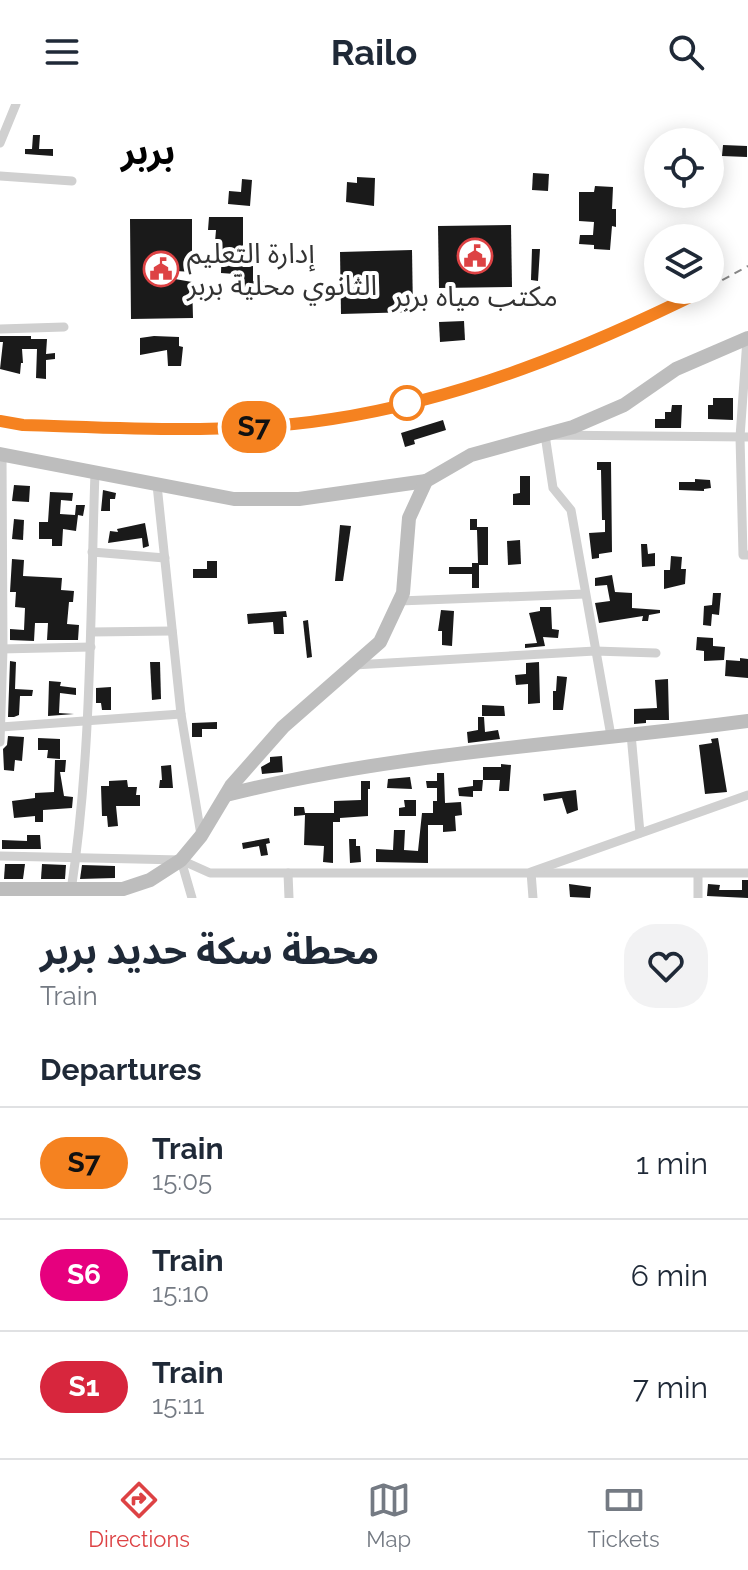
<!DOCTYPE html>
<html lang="en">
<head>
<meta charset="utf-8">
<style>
	body { margin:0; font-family:Raleway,"Noto Sans Arabic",sans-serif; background:#f2f2f3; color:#1f2937; height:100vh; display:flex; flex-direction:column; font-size:30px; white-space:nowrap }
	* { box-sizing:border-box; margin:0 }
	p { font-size:26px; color:#747a83 }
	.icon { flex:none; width:44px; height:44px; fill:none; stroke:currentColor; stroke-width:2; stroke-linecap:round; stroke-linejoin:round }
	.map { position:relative; height:794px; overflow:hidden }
	.side { display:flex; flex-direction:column; background:#fff; flex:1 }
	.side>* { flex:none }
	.badge { padding:0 16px; border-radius:26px; font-size:28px; line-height:52px }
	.fabs { position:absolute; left:644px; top:24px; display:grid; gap:16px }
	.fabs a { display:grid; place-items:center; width:80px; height:80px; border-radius:50%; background:#fff; box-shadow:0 4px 20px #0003; font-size:40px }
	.map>.badge { position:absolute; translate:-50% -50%; box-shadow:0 0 0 4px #fff }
	h2 { padding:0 40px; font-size:30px; line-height:72px }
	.round { display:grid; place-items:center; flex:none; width:84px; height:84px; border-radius:32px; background:#f2f2f3 }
	.summary { display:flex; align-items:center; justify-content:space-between; height:136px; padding:0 40px }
	h1 { font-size:38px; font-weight:700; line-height:60px }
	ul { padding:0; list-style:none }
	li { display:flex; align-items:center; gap:24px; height:112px; padding:0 40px; border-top:2px solid #e0e1e3 }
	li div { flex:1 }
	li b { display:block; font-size:30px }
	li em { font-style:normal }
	li .badge { min-width:88px; font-weight:700; text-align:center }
	header { display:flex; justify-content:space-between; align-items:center; height:104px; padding:0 40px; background:#fff; font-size:36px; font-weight:700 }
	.tabs { display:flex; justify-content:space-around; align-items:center; height:112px; border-top:2px solid #e0e1e3; background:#fff; font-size:22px; color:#747a83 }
	.tabs a { display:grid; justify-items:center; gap:4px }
	.tabs .current { color:#dd4244 }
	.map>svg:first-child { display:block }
	.building { fill:#1a1a1a }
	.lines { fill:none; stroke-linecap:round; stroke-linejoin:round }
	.street { stroke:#d0d0d0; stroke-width:9 }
	.secondary { stroke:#bdbdbd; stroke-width:14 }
	.rail { stroke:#888; stroke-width:2; stroke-dasharray:8 6; stroke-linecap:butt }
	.line-casing { stroke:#fff; stroke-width:18 }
	.line { stroke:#f58220; stroke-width:12 }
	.stop-dot { fill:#fff; stroke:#f58220; stroke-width:4 }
	.labels { text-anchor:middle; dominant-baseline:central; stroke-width:8; stroke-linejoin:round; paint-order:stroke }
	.poi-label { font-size:28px; fill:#333; stroke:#fff; text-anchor:start }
	.district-label { font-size:36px; font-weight:bold; fill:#000; stroke:#fff }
</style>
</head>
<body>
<header><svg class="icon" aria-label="menu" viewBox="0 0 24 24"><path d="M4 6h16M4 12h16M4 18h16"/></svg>Railo<svg class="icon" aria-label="search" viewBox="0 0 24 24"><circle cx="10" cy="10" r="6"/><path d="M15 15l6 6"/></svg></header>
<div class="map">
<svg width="748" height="794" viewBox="0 0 748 794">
	<rect width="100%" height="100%" fill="#fff"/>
	<g class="building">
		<path d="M 33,31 L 40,31 L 39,45 L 53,45 L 53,52 L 25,50 L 25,45 L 32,45 Z"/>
		<path d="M 723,41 L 747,42 L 747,53 L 722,52 Z"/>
		<path d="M 533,69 L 549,70 L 548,87 L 532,86 Z"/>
		<path d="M 357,73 L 375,74 L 374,102 L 346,98 L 347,78 L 357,79 Z"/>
		<path d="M 242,75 L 252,76 L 250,102 L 228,100 L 229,87 L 241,88 Z"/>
		<path d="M 595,82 L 613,83 L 612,105 L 616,105 L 616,123 L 612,122 L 610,146 L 594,145 L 594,141 L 579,140 L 580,131 L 593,131 L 594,118 L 579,117 L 579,88 L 594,88 Z"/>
		<path d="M 209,113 L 243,113 L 243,163 L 253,162 L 253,177 L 264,177 L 264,187 L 253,187 L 253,192 L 243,192 L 242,178 L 235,178 L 235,170 L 221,169 L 222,139 L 215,138 L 216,126 L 208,126 Z"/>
		<path d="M 130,115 L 192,115 L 192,168 L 176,167 L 175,175 L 192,178 L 193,214 L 131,215 Z"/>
		<path d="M 511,121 L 512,183 L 439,184 L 438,122 Z"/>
		<path d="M 532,145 L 540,145 L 538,177 L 531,176 Z"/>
		<path d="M 412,146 L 413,208 L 341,210 L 340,148 Z"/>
		<path d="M 464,217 L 465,236 L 440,238 L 439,218 Z"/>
		<path d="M 0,232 L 31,232 L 31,235 L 47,235 L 46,250 L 55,249 L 55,255 L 46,256 L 46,275 L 36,274 L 37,245 L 22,245 L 23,259 L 21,259 L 20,270 L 0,265 L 3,238 L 0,238 Z"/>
		<path d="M 154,232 L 179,233 L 179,242 L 183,243 L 181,262 L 168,262 L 167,246 L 140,251 L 140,234 Z"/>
		<path d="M 713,294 L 733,294 L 733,316 L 708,315 L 708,301 L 713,301 Z"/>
		<path d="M 672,301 L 682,301 L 681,324 L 655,324 L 655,315 L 665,315 L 665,308 L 671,308 Z"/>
		<path d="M 443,316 L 446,326 L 414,336 L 415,340 L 405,343 L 401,329 Z"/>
		<path d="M 597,358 L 611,358 L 612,448 L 599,450 L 599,454 L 592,455 L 589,429 L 605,428 L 605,416 L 602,416 L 601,366 L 597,366 Z"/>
		<path d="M 520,372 L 530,372 L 530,401 L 513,401 L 513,390 L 520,389 Z"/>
		<path d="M 695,375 L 710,376 L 711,384 L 704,385 L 704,387 L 679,386 L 679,378 L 695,378 Z"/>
		<path d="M 14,381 L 30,382 L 29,398 L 12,397 Z"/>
		<path d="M 103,386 L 116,389 L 115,395 L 110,395 L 110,407 L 101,407 Z"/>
		<path d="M 50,388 L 73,389 L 72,397 L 61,396 L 60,410 L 75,411 L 76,401 L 85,401 L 83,412 L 78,411 L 76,427 L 63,425 L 62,442 L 52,442 L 52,435 L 39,435 L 39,418 L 48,418 Z"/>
		<path d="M 14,415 L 24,416 L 23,436 L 12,435 Z"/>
		<path d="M 470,415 L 477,415 L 477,425 L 477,423 L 488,423 L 488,461 L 479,461 L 479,484 L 472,484 L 472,470 L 449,470 L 449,463 L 472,463 L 472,459 L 478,459 L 477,426 L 470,426 Z"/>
		<path d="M 145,419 L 149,442 L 143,444 L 142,434 L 108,439 L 110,427 L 118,428 L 117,425 Z"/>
		<path d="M 340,421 L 351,422 L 343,477 L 335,477 Z"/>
		<path d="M 520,436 L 521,460 L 508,461 L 507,437 Z"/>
		<path d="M 641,440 L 647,440 L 648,450 L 655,449 L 655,462 L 642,463 Z"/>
		<path d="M 671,452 L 682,453 L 681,465 L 686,465 L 685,480 L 664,485 L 664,466 L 670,466 Z"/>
		<path d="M 12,455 L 24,456 L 23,472 L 62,474 L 61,486 L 74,487 L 73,498 L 69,498 L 67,520 L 79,521 L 78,536 L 47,536 L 48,519 L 35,519 L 34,537 L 10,536 L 10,525 L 24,526 L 25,504 L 15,503 L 16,488 L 10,488 Z"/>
		<path d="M 207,457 L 217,457 L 217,474 L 193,474 L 193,465 L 207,465 Z"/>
		<path d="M 612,471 L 615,488 L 632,489 L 632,504 L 660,506 L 660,509 L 649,511 L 648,517 L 642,517 L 643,512 L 599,519 L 595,499 L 610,497 L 607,481 L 595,482 L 595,474 Z"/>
		<path d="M 713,489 L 721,489 L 719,511 L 712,510 L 711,522 L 703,521 L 704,502 L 712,501 Z"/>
		<path d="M 540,503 L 551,503 L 552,525 L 559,526 L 558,534 L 543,533 L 545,542 L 525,544 L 525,540 L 537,539 L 529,509 L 540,507 Z"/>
		<path d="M 441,506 L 454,507 L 452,542 L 442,541 L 442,527 L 438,527 Z"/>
		<path d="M 286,507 L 287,513 L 283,513 L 284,530 L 274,530 L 273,518 L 248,520 L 247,510 Z"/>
		<path d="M 308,516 L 312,553 L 307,554 L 303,517 Z"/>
		<path d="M 697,533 L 713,534 L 713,542 L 725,543 L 724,556 L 704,557 L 704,547 L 696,546 Z"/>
		<path d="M 740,554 L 748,555 L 748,574 L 725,572 L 726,556 L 740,557 Z"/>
		<path d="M 10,557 L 16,558 L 15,585 L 33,586 L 32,592 L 20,592 L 19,611 L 14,613 L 8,613 Z"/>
		<path d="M 150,558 L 160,558 L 161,595 L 152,596 Z"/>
		<path d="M 539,558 L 540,599 L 528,600 L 528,580 L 516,581 L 515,571 L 526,570 L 526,559 Z"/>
		<path d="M 557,572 L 567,573 L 563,606 L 553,606 L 553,587 L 556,587 Z"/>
		<path d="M 668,575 L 669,616 L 646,616 L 646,619 L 634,620 L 634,605 L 657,604 L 655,576 Z"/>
		<path d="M 49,577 L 61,578 L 60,582 L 76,584 L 76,591 L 60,589 L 59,609 L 74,610 L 48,612 Z"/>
		<path d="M 111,583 L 111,606 L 102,606 L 101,599 L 96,599 L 96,584 Z"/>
		<path d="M 482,601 L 504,602 L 505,612 L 482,612 Z"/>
		<path d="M 478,613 L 484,613 L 485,628 L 498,626 L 500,635 L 468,639 L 467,628 L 478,626 Z"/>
		<path d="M 217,618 L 217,625 L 202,625 L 202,633 L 192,633 L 192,619 Z"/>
		<path d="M 8,632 L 24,633 L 22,657 L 15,656 L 14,667 L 4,666 L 3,645 L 7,641 Z"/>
		<path d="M 38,634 L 60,635 L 60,655 L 47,654 L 48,646 L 38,646 Z"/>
		<path d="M 718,634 L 727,688 L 705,690 L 699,641 L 712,639 L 711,635 Z"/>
		<path d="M 282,652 L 283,668 L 262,670 L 261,663 L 270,658 L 270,653 Z"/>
		<path d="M 55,656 L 66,656 L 65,668 L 60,668 L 64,692 L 73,693 L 72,704 L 43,706 L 43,718 L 35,718 L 35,712 L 14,714 L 12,697 L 35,694 L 35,689 L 54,688 Z"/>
		<path d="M 501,660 L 511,661 L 509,687 L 499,687 L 500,676 L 483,676 L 483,663 L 501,663 Z"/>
		<path d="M 171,661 L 173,684 L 159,684 L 160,676 L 162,676 L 161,662 Z"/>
		<path d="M 437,669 L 444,669 L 445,699 L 461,698 L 462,711 L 455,712 L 456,727 L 443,728 L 443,721 L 428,721 L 428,759 L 376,758 L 376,745 L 393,746 L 394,726 L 405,726 L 404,746 L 418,747 L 422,709 L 433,709 L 433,697 L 437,697 L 437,684 L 427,684 L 426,677 L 437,677 Z"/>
		<path d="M 410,673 L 412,685 L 387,684 L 388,675 Z"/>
		<path d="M 127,676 L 128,683 L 137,683 L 136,691 L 140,691 L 140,702 L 116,702 L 118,722 L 108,723 L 107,712 L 102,712 L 101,682 L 109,682 L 109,677 Z"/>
		<path d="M 473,676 L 483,676 L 482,687 L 473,687 L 473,693 L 459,692 L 458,684 L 473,682 Z"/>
		<path d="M 361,677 L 370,677 L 370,685 L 368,685 L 368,712 L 340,714 L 340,718 L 333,718 L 333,759 L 323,758 L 324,742 L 304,741 L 305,711 L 294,712 L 294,703 L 304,703 L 305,709 L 334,709 L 334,697 L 361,696 Z"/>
		<path d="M 576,686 L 578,706 L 567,710 L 562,694 L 544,697 L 543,690 Z"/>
		<path d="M 404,696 L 416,696 L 416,712 L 399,712 L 399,704 L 405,703 Z"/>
		<path d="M 27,731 L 40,731 L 41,745 L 2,745 L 2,736 L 27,737 Z"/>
		<path d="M 269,734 L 270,739 L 266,740 L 268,751 L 261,752 L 259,742 L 243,745 L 242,739 Z"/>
		<path d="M 349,735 L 356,735 L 356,742 L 360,742 L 361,758 L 350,759 Z"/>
		<path d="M 5,760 L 25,760 L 23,775 L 4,775 Z"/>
		<path d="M 42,760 L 66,761 L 65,775 L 41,775 Z"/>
		<path d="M 82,761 L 115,762 L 115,774 L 80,775 Z"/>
		<path d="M 742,776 L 748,776 L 748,794 L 707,792 L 708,780 L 720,781 L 719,786 L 742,786 Z"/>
		<path d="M 569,780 L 591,783 L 590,794 L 570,793 Z"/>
	</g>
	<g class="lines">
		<g class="street">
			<path d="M 0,39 L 16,0"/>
			<path d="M 0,72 L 72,77"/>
			<path d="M 0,225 L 64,223"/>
			<path d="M 747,235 L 740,333 L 743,451 L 748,451"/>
			<path d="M 157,381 L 181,610 L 201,731"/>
			<path d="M 92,448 L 165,454"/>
			<path d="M 399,497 L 585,490"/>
			<path d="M 91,528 L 172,527"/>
			<path d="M 0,545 L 91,543"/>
			<path d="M 354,561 L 595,547 L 656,549"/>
			<path d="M 1,623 L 181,610"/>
			<path d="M 631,630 L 640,729"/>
			<path d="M 611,632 L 571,406 L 553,384 L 545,331 L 748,333"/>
			<path d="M 0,638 L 3,545 L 2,351"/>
			<path d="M 0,752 L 181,756 L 210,769 L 748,769"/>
			<path d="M 181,756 L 192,794"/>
			<path d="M 288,769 L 289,794"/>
			<path d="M 71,787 C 92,649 90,508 95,369"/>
			<path d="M 533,794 L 531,768 L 748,691"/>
			<path d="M 698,794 L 698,771"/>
		</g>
		<g class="secondary">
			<path d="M 0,350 L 234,395 L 299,395 L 426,377"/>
			<path d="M 226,691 C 396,648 574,640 748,617"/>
			<path d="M 0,785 L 123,785 L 150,776 L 181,756 L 201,732 L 231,682 L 283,623 L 380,538 L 403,489 L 409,414 L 426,377 L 471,351 L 573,323 L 624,301 L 676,265 L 748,234"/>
		</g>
		<g class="rail">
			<path d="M 710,183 L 748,162"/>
			<path d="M 0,317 L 23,321 C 125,324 230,331 332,315 C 461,295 587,244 704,186"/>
		</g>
	</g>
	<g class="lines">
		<g class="line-casing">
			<path id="line" d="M 0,317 L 23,321 C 125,324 230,331 332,315 C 462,295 587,244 704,186"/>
		</g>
		<use href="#line" class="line"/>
	</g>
	<defs>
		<g id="civic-ring" transform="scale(1.8)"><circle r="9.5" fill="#fff" stroke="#dd4244" stroke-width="1.5"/><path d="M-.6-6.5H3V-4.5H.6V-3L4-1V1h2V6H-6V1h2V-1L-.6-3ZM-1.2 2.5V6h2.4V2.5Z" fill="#dd4244"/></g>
	</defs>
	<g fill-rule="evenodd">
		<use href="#civic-ring" x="475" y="152"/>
		<use href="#civic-ring" x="161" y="165"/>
	</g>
	<circle class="stop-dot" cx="407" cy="299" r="16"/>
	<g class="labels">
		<g class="poi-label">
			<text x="187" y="149">إدارة التعليم<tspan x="187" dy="32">الثانوي محلية بربر</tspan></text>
			<text x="475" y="192" text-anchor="middle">مكتب مياه بربر</text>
		</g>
		<g class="district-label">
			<text x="148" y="47">بربر</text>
		</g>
	</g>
</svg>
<div class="fabs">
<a><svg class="icon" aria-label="locate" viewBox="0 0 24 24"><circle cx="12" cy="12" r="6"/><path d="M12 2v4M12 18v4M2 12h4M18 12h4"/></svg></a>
<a><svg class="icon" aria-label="layers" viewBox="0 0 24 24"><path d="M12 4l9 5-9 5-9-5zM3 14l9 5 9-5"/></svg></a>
</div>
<b class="badge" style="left:254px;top:323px;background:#f58220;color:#111">S7</b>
</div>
<section class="side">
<div class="summary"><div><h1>محطة سكة حديد بربر</h1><p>Train</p></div><a class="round"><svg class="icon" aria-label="heart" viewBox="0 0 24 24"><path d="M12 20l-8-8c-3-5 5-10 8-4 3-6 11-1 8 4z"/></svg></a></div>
<h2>Departures</h2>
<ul>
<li><span class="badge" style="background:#f58220;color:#111">S7</span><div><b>Train</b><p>15:05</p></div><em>1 min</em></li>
<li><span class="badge" style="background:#e6007e;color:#fff">S6</span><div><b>Train</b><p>15:10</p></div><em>6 min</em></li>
<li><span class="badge" style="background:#d7263d;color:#fff">S1</span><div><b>Train</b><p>15:11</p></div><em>7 min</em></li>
</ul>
</section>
<nav class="tabs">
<a class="current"><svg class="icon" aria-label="directions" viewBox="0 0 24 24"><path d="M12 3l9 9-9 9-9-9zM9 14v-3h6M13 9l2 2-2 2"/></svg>Directions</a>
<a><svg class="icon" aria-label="map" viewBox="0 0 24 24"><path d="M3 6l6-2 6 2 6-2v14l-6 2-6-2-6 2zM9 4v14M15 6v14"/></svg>Map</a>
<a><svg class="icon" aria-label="tickets" viewBox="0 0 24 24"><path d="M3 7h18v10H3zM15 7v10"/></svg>Tickets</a>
</nav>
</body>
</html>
